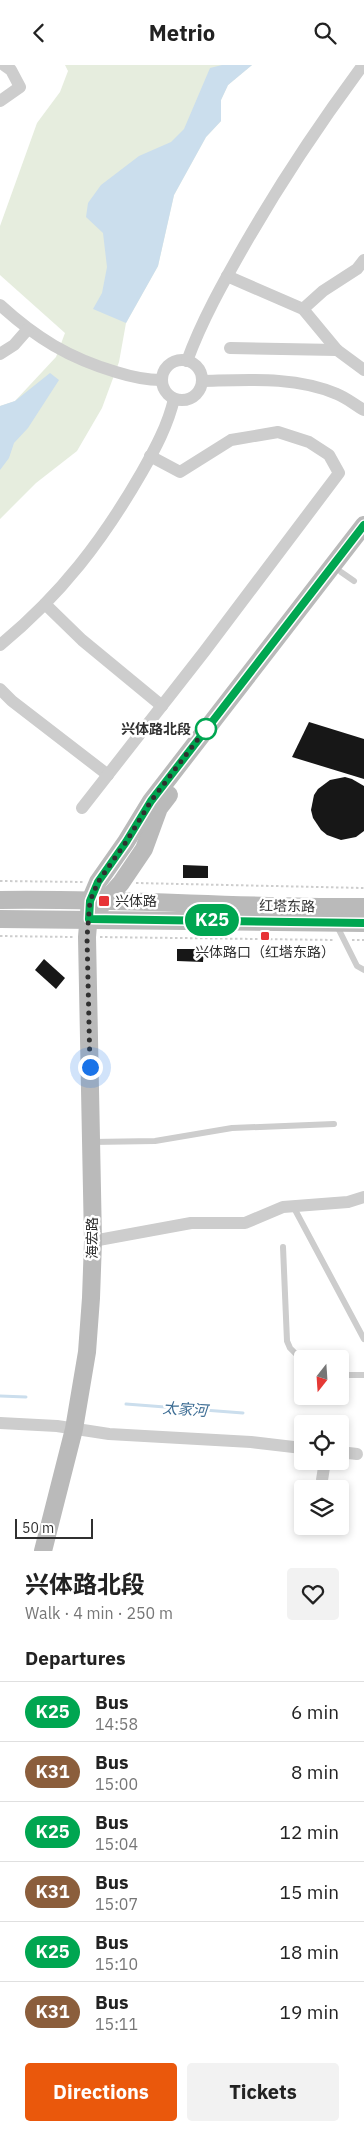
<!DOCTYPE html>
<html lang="en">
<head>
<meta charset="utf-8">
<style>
	body { margin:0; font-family:"IBM Plex Sans","Noto Sans SC",sans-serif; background:#f2f2f2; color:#222; height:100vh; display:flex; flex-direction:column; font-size:19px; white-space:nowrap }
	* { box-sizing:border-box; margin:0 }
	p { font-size:16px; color:#767676 }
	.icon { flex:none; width:28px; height:28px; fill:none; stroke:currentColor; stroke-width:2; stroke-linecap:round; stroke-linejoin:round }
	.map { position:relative; height:1486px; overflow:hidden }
	.sheet { display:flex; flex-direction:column; background:#fff; flex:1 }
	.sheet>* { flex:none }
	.badge { padding:0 10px; border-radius:16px; font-size:18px; line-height:32px }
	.needle { width:32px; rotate:197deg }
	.buttons { position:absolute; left:294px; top:1285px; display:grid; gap:10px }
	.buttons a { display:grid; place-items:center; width:55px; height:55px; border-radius:5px; background:#fff; box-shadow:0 2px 8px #0003; font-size:25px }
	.scale { position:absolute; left:15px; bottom:12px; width:78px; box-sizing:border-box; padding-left:5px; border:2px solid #303030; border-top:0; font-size:14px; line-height:18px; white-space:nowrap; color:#303030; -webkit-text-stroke:4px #fff; paint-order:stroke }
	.you { position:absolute; width:25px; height:25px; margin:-12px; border:4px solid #fff; border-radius:50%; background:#1a73e8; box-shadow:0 0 0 8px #1a73e833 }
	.map>.badge { position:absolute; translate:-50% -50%; box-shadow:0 0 0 2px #fff }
	h2 { padding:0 25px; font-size:19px; line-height:45px }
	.round { display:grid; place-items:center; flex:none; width:52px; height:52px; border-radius:5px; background:#f2f2f2 }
	.summary { display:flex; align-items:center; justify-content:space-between; height:85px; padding:0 25px }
	h1 { font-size:24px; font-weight:700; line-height:38px }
	.primary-button { display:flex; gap:10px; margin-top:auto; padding:10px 25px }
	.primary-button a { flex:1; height:58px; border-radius:5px; background:#ea580c; color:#fff; font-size:20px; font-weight:700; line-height:58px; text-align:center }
	.primary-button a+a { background:#f2f2f2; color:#222 }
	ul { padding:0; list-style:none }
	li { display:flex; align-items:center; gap:15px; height:60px; padding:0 25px; border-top:1px solid #e0e0e0 }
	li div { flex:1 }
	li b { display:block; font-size:19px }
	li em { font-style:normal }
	li .badge { min-width:55px; font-weight:700; text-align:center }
	header { display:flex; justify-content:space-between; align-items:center; height:65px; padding:0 25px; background:#fff; font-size:22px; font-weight:700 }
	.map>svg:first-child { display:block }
	.green { fill:#e6edde }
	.water { fill:#cbdeed }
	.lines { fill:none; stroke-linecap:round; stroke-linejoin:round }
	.stream { stroke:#cbdeed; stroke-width:3 }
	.building { fill:#171717 }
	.path { stroke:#cdcdcd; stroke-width:2; stroke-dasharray:2.5 2.5; stroke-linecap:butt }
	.lane { stroke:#cdcdcd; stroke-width:6 }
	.street { stroke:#cdcdcd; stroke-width:12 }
	.secondary { stroke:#bababa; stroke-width:18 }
	.line-casing { stroke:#fff; stroke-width:11 }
	.line { stroke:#00a651; stroke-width:8 }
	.walk { stroke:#303030; stroke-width:5; stroke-dasharray:0 9 }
	.stop-dot { fill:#fff; stroke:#00a651; stroke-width:2.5 }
	.poi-dot { fill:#e73336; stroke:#fff; stroke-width:2 }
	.labels { text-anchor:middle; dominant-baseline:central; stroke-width:5; stroke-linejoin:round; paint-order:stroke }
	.stop-label { font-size:14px; font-weight:bold; fill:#303030; stroke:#fff; text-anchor:end }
	.poi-label { font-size:14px; fill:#303030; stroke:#fff; text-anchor:start }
	.street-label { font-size:14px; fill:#303030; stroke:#fff }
	.water-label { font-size:15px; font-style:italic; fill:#3d6d94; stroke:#fff }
</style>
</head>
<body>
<header><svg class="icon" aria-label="back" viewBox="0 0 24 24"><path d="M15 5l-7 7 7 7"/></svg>Metrio<svg class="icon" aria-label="search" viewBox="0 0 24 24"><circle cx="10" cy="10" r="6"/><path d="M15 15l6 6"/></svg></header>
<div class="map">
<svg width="364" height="1486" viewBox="0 0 364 1486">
	<rect width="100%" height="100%" fill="#fff"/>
	<path class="green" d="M 65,0 L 252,0 L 228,20 L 221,35 L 221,56 L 206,72 L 174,130 L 158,201 L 126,258 L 119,297 L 102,343 L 77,386 L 36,418 L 0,454 L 0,341 L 15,336 L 56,292 L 65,268 L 0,210 L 0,161 L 37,58 L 60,27 L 68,6 Z"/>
	<g class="water">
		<path d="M 222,0 L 252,0 L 228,20 L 221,35 L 221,56 L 206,72 L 174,130 L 158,201 L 126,258 L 93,244 L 102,228 L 107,202 L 103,168 L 86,152 L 88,138 L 101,120 L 139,91 L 171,77 L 184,64 L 210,3 Z"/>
		<path d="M 50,308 L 59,315 L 28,363 L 14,378 L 9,393 L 0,405 L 0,341 L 15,336 Z"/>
	</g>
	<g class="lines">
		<g class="stream">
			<path d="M 0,1331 L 26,1332"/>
			<path d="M 126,1339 L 243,1348"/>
		</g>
	</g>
	<g class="building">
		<path d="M 309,657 L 364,674 L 364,714 L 292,692 Z"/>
		<path d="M 345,712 L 352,714 L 364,721 L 364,766 L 356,772 L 341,775 L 327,770 L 321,765 L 313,753 L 311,745 L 314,730 L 318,724 L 330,715 Z"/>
		<path d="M 183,800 L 208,801 L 208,813 L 183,813 Z"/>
		<path d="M 177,884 L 204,884 L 203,897 L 177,896 Z"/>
		<path d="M 44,894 L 65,913 L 56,924 L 35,905 Z"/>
	</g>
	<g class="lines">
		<g class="path">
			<path d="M 0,816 L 84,817"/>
			<path d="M 136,818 L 364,823"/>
			<path d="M 0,871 L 73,872"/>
			<path d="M 100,872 L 335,875"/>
			<path d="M 352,875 L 364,875"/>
		</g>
		<g class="lane">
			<path d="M 341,507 L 354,516"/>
			<path d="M 337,861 L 357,901 L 364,905"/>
			<path d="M 92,1077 L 155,1076 L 232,1063 L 334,1059"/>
			<path d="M 293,1141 L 364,1274"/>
			<path d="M 283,1182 L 287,1276 L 290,1283 L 302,1295"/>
			<path d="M 340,1310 L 364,1310"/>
		</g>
		<g class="street">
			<path d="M 0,36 L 20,22 L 11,5 L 4,0"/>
			<path d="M 227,211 L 303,244 L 337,285 L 364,305"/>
			<path d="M 0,240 C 36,273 69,293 116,307 C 132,312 145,315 161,315"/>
			<path d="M 303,244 L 323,226 L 357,204 L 364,195"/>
			<path d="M 230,283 L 337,285"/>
			<path d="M 0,289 L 14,280 L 28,264"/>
			<circle cx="182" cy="315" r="20"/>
			<path d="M 187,296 C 202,255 223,218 244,181 C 280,118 320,58 363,0"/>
			<path d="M 202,316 C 247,315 295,311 337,329 C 347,333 355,340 364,345"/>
			<path d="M 45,539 L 82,575 L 162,641"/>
			<path d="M 0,580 C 61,530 103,475 142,407 C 155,384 168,360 174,334"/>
			<path d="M 0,624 L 12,636 L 108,710"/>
			<path d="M 82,743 L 204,587 L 339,408 L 329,390 L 309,377 L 278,367 L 231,375 L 180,407 L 150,391"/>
			<path d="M 93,1176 L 191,1158 L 245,1158 L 283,1142 L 348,1137 L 364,1132"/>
			<path d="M 0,1358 L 57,1361 L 109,1369 L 251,1377 L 302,1383"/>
			<path d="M 340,1387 L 357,1389"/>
			<path d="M 322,1415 L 325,1396"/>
		</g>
		<g class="secondary">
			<path d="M 0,835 C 121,833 243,843 364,842"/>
			<path d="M 0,854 L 364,858"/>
			<path d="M 89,854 L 121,818 L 144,784 L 159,743 L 169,730"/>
			<path d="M 43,1486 L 74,1364 L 87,1287 L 91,1233 L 93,1176 L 87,872 L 90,836 L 98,817 L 126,777 L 151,736 L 364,460"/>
		</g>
	</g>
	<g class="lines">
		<g class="line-casing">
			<path id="line" d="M 364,460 L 151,736 L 126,777 L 98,817 L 90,836 L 89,854 L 364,858"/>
		</g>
		<use href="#line" class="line"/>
		<path class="walk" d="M 90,1002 L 87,872 L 90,836 L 98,817 L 126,777 L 151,736 L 211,657 L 206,664"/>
	</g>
	<circle class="stop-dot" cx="206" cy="664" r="10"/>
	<g class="poi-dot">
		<rect x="98" y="830" width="12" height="12" rx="2.5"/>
		<rect x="260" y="866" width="10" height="10" rx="2.5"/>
	</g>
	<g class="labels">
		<g class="stop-label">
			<text x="191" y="664">兴体路北段</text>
		</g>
		<g class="poi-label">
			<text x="115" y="836">兴体路</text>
			<text x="265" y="887" text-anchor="middle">兴体路口（红塔东路）</text>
		</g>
		<g class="street-label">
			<text transform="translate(287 841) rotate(1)">红塔东路</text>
			<text transform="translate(92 1173) rotate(-90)">海宏路</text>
		</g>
		<g class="water-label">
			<text transform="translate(185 1344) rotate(4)">太家河</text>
		</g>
	</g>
</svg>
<div class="buttons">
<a><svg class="needle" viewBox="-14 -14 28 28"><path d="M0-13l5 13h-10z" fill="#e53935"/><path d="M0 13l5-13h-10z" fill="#767676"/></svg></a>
<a><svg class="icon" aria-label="locate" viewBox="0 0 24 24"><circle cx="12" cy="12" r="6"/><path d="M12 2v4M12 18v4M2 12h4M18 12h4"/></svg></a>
<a><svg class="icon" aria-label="layers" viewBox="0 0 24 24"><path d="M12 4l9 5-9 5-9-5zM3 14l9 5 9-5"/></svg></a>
</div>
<div class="scale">50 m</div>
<div class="you" style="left:90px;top:1002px"></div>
<b class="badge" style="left:212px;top:855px;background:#00a651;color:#fff">K25</b>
</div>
<section class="sheet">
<div class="summary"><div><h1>兴体路北段</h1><p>Walk · 4 min · 250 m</p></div><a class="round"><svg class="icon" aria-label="heart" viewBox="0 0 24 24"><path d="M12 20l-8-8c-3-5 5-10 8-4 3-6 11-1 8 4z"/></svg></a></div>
<h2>Departures</h2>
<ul>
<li><span class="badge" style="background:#00a651;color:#fff">K25</span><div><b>Bus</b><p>14:58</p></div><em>6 min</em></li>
<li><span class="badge" style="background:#8b5e3c;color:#fff">K31</span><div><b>Bus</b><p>15:00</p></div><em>8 min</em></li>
<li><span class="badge" style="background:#00a651;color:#fff">K25</span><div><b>Bus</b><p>15:04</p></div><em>12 min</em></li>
<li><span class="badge" style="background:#8b5e3c;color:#fff">K31</span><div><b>Bus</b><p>15:07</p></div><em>15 min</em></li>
<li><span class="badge" style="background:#00a651;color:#fff">K25</span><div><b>Bus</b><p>15:10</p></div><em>18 min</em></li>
<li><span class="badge" style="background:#8b5e3c;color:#fff">K31</span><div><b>Bus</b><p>15:11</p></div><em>19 min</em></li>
</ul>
<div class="primary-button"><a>Directions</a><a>Tickets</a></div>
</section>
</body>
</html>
